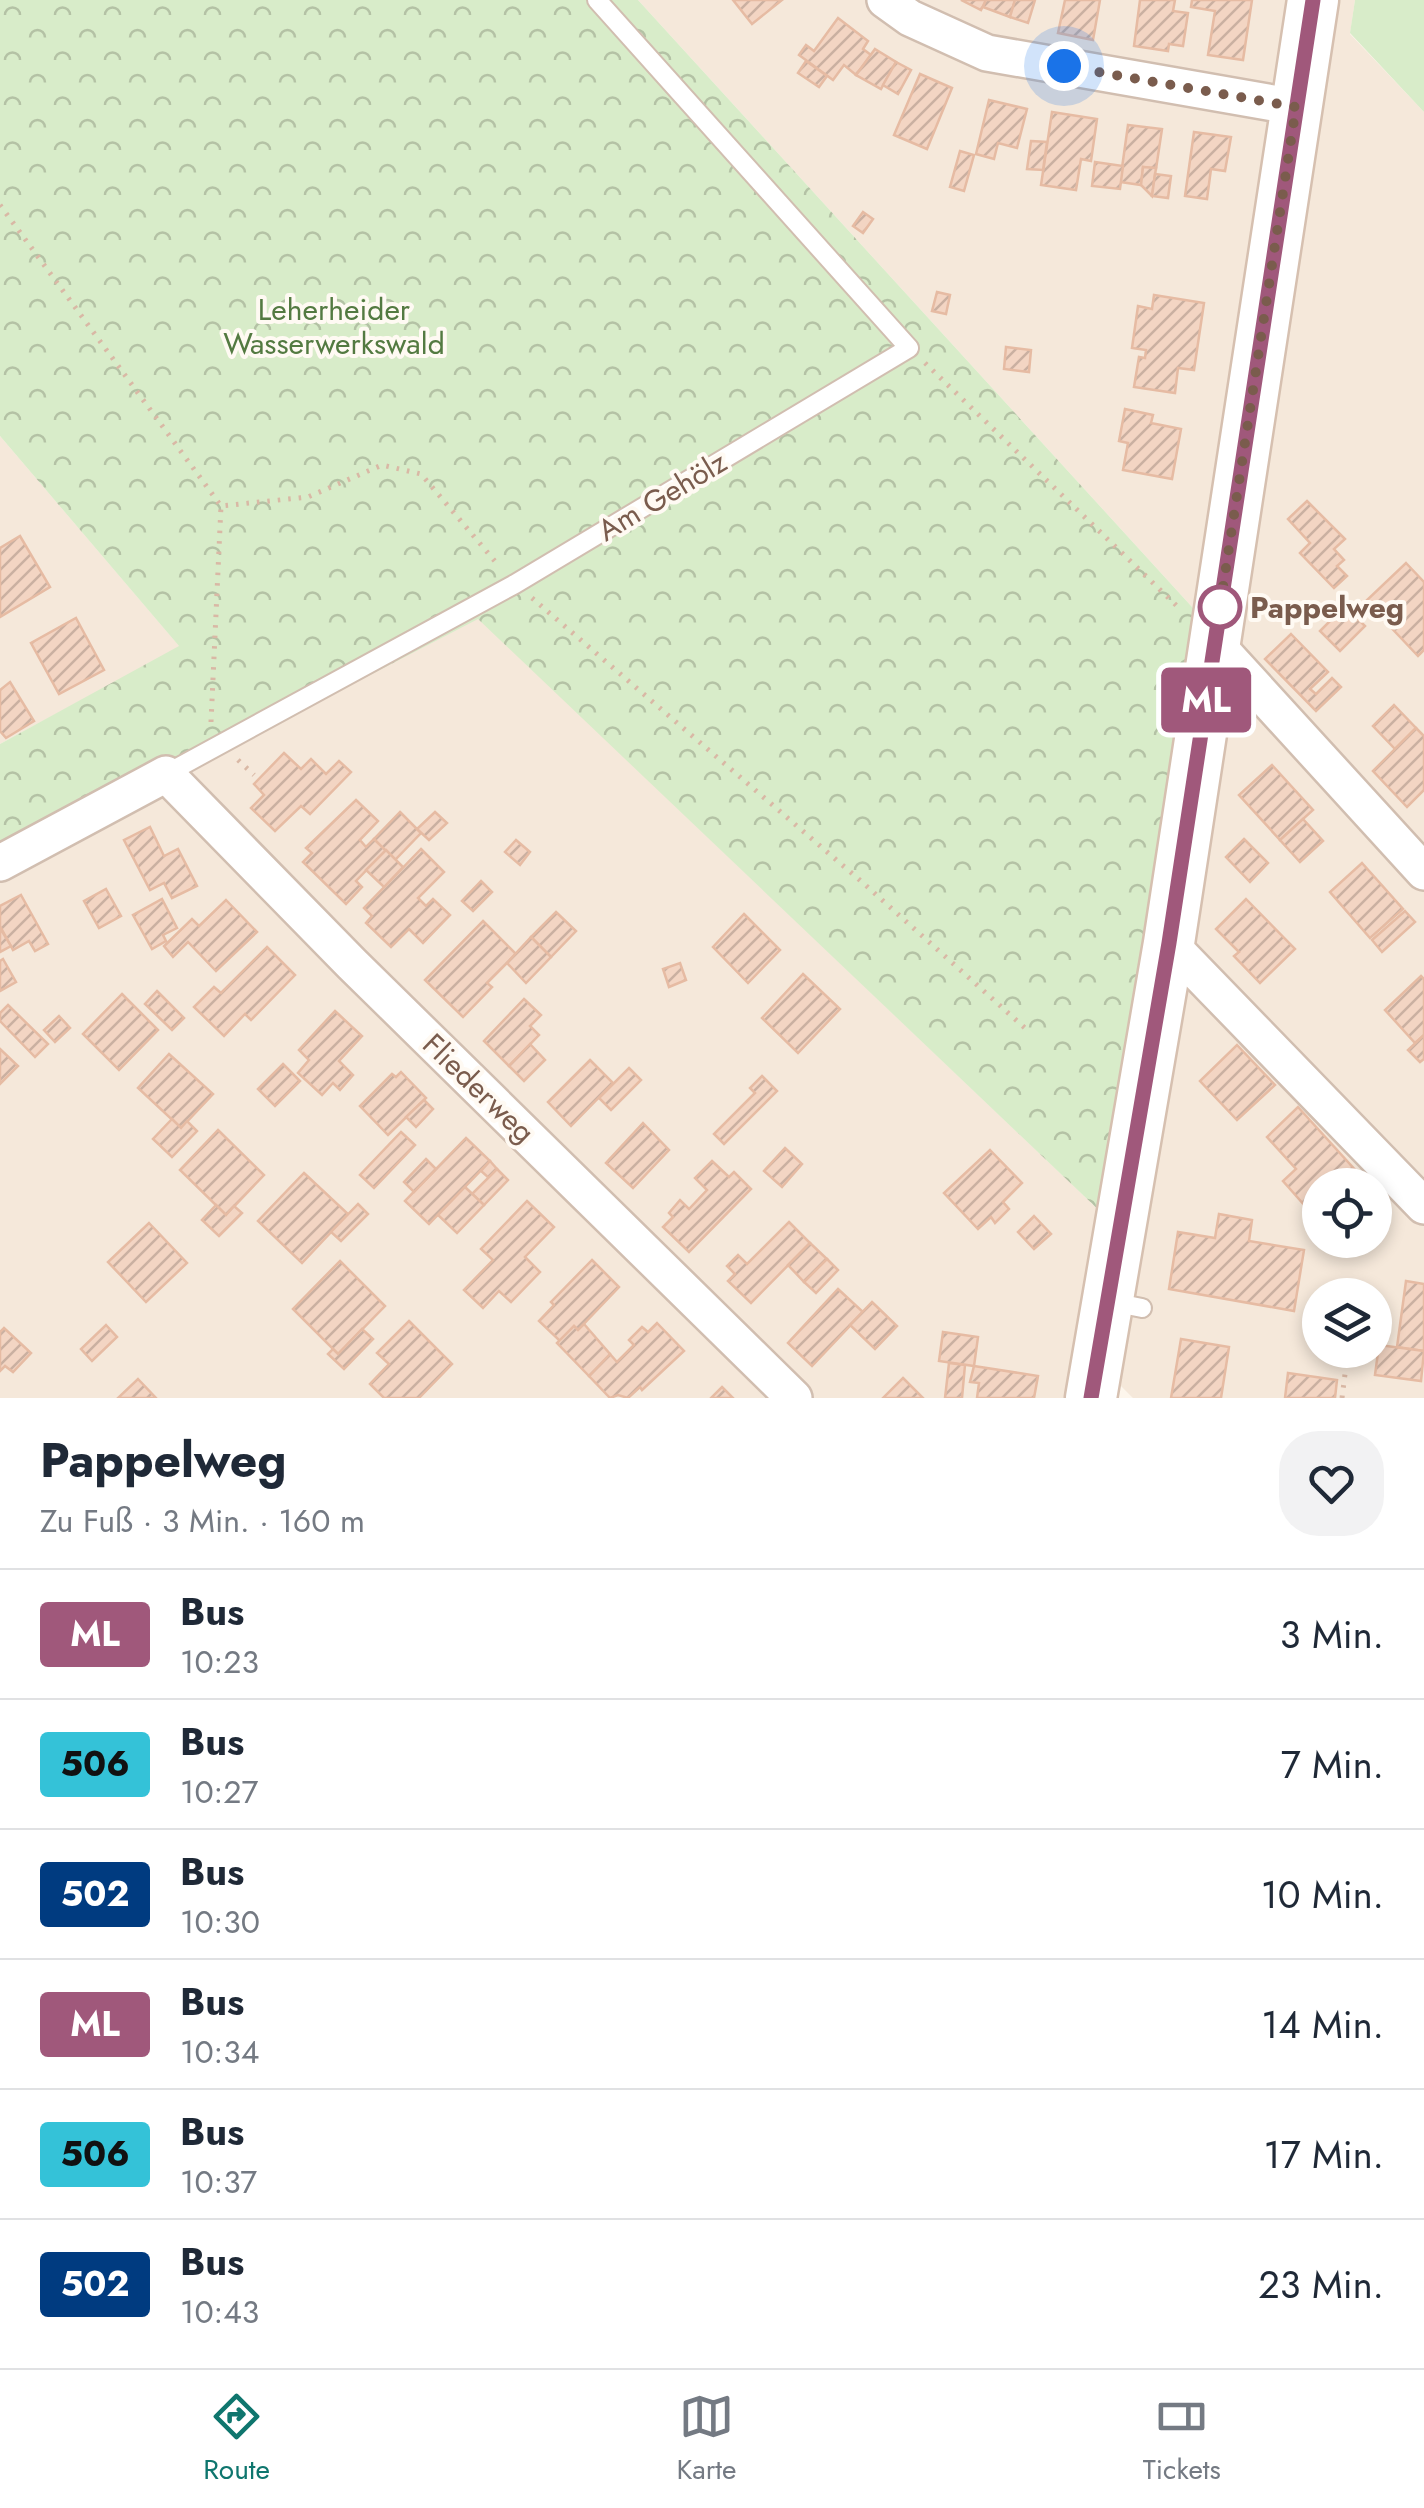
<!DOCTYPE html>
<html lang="de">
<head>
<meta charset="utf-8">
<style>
	body { margin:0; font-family:Jost,sans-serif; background:#f2f2f3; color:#1f2937; height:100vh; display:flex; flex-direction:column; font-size:38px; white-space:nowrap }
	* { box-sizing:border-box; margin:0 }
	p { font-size:32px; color:#747a83 }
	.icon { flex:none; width:55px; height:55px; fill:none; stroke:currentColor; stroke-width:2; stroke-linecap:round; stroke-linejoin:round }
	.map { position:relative; height:1398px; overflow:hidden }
	.drawer { display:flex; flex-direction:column; background:#fff; flex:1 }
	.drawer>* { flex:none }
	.badge { padding:0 20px; border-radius:8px; font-size:35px; line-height:65px }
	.fabs { position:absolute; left:1302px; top:1168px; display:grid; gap:20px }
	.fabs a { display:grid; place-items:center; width:90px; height:90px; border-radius:50%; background:#fff; box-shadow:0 5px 15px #0003; font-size:50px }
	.you { position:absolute; width:50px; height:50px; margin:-25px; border:8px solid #fff; border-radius:50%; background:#1a73e8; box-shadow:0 0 0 15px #1a73e833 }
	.map>.badge { position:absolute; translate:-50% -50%; box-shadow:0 0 0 5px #fff }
	.round { display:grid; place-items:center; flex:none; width:105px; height:105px; border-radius:40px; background:#f2f2f3 }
	.headline { display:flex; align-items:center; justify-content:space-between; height:170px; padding:0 40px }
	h1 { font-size:48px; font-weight:700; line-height:75px }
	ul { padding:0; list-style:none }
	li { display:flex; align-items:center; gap:30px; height:130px; padding:0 40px; border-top:2px solid #e0e1e3 }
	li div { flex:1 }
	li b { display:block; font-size:38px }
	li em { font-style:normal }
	li .badge { min-width:110px; font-weight:700; text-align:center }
	.menu { display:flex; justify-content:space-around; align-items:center; height:140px; border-top:2px solid #e0e1e3; background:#fff; font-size:28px; color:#747a83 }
	.menu a { display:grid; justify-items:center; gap:5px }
	.menu .current { color:#0f766e }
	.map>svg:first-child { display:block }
	.residential { fill:#f5e8da; fill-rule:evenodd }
	.green { fill:#d8ecc9 }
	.forest { fill:url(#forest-crowns) }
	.building { fill:url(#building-hatch); stroke:#e6bba3; stroke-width:2.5 }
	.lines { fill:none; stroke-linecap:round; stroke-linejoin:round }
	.lane-casing { stroke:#d1beb0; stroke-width:22 }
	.street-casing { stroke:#d1beb0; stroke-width:40 }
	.secondary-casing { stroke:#d6c0b0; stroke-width:55 }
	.path { stroke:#d9b8a5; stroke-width:5; stroke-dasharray:2.5 8; stroke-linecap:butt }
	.lane { stroke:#fff; stroke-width:18 }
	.street { stroke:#fff; stroke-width:35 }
	.secondary { stroke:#fff; stroke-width:50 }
	.line-casing { stroke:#fff; stroke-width:22 }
	.line { stroke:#a0587b; stroke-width:15 }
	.walk { stroke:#7a5c4d; stroke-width:10; stroke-dasharray:0 18 }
	.stop-dot { fill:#fff; stroke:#a0587b; stroke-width:5 }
	.labels { text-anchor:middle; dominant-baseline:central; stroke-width:8; stroke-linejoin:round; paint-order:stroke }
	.park-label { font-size:30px; fill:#537a41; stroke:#fffaf3 }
	.street-label { font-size:30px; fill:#7a5c4d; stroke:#fffaf3 }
	.stop-label { font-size:30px; font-weight:bold; fill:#7a5c4d; stroke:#fffaf3; text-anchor:start }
</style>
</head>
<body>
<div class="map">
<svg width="1424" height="1398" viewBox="0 0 1424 1398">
	<defs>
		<pattern id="forest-crowns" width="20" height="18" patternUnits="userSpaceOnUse" patternTransform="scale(2.5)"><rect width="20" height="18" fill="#d8ecc9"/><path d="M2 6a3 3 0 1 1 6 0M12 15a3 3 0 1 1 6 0" fill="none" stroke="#b4c2a5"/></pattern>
		<pattern id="building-hatch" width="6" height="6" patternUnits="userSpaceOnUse" patternTransform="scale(2.5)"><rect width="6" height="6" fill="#f3d5c3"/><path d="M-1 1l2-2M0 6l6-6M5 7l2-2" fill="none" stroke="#cab0a1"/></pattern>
	</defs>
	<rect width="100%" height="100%" fill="#fdf6ec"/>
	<g class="residential">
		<path d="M 638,0 L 1355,0 L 1350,34 L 1424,112 L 1424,1398 L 1133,1398 L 1120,1385 L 1118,1398 L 0,1398 L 0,867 L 478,618 L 1104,1215 L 1203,619 ZM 1320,1185 L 1375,1185 L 1375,1240 L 1320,1240 ZM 1320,1295 L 1375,1295 L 1375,1350 L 1320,1350 Z"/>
		<path d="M 0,436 L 180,647 L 0,744 Z"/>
	</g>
	<path class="green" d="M 1355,0 L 1424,0 L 1424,112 L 1350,33 Z"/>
	<path class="forest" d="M 0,0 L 638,0 L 1203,619 L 1105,1216 L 478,619 L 0,867 L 0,744 L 179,646 L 0,436 Z"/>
	<g class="building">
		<path d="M 733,0 L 782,0 L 752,24 Z"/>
		<path d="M 961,0 L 986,0 L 981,10 Z"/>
		<path d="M 986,0 L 1015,0 L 1010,17 L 983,7 Z"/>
		<path d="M 1015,0 L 1035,0 L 1028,23 L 1010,17 Z"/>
		<path d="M 1065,0 L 1100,0 L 1093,40 L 1058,33 Z"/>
		<path d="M 1140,0 L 1175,0 L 1173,11 L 1188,13 L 1183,46 L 1169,44 L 1168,51 L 1134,46 Z"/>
		<path d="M 1192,0 L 1252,0 L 1243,60 L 1208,55 L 1215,11 L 1191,7 Z"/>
		<path d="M 838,18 L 868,41 L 863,49 L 871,55 L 856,75 L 844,65 L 833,80 L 799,55 L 806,45 L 814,51 Z"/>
		<path d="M 875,49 L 896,62 L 881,89 L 856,75 Z"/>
		<path d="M 806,61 L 827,76 L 819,87 L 798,73 Z"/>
		<path d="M 896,62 L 911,70 L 898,94 L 883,85 Z"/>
		<path d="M 920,74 L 952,88 L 927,149 L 894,135 Z"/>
		<path d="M 989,100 L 1027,109 L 1017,148 L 998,143 L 994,159 L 976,154 Z"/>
		<path d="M 1052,112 L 1097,119 L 1091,161 L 1081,159 L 1076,190 L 1041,185 Z"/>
		<path d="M 1128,125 L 1162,129 L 1156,169 L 1143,167 L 1141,185 L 1120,182 Z"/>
		<path d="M 1194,132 L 1231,137 L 1225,171 L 1211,169 L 1207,199 L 1185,196 Z"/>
		<path d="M 1031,141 L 1047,142 L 1043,170 L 1027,169 Z"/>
		<path d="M 960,151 L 974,155 L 964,191 L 950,187 Z"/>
		<path d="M 1095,162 L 1123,166 L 1120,189 L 1092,186 Z"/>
		<path d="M 1143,167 L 1156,168 L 1152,196 L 1141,185 Z"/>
		<path d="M 1155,174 L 1171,176 L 1168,198 L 1152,196 Z"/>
		<path d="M 863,212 L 873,219 L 863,233 L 853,226 Z"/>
		<path d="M 937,292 L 950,295 L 946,314 L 932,311 Z"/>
		<path d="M 1154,295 L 1204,303 L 1194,370 L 1178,368 L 1175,393 L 1134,387 L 1139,357 L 1145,358 L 1146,350 L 1132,348 L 1138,306 L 1152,309 Z"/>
		<path d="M 1006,347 L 1031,350 L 1029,372 L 1004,369 Z"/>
		<path d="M 1125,409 L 1153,415 L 1151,423 L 1181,429 L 1172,479 L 1123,470 L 1128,443 L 1119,441 Z"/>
		<path d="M 1307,501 L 1345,539 L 1334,549 L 1344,560 L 1337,566 L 1347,576 L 1334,588 L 1300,553 L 1310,543 L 1288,519 Z"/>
		<path d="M 20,536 L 50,587 L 0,617 L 0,548 Z"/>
		<path d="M 1406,563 L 1424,582 L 1424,650 L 1418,656 L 1366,601 Z"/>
		<path d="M 1349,610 L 1365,626 L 1340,651 L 1320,631 L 1335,616 L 1338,620 Z"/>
		<path d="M 76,618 L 104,670 L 59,694 L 31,643 Z"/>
		<path d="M 1291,634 L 1328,672 L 1310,689 L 1316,694 L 1332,678 L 1341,687 L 1316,711 L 1265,659 Z"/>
		<path d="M 10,682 L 34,721 L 6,738 L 0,731 L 0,690 Z"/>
		<path d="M 1394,705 L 1416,728 L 1395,749 L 1373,726 Z"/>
		<path d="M 1416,728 L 1424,736 L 1424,790 L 1407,807 L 1373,771 Z"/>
		<path d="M 284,753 L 301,769 L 311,759 L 326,774 L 339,761 L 351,772 L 310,814 L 301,806 L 275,831 L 251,808 L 264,795 L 254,784 Z"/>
		<path d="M 1272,765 L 1313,810 L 1280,840 L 1239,795 Z"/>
		<path d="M 356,800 L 378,821 L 360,840 L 366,847 L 374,839 L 386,850 L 356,881 L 362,887 L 346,904 L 303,862 L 312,853 L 306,848 Z"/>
		<path d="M 400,812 L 421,833 L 395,860 L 374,839 Z"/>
		<path d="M 435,812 L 447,823 L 429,840 L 417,829 Z"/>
		<path d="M 1303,819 L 1323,841 L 1300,862 L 1280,840 Z"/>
		<path d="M 150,827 L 164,856 L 178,849 L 197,886 L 172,898 L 164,883 L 150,890 L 124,840 Z"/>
		<path d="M 1244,839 L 1268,863 L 1250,882 L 1226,857 Z"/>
		<path d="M 516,840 L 530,852 L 520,865 L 505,852 Z"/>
		<path d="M 421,849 L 444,872 L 418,898 L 426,906 L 433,899 L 450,915 L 423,943 L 409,929 L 391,947 L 366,923 L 372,916 L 364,908 Z"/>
		<path d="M 386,850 L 403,867 L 384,887 L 366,870 Z"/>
		<path d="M 1362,863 L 1403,909 L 1370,938 L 1330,892 Z"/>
		<path d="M 481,881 L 492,892 L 473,911 L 462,901 Z"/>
		<path d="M 106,889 L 121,916 L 99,928 L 84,901 Z"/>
		<path d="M 21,895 L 48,944 L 35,951 L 29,941 L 13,950 L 0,926 L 0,906 Z"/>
		<path d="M 162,899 L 177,928 L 163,935 L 166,941 L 152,949 L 133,915 Z"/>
		<path d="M 1246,899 L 1295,949 L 1260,983 L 1234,956 L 1239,952 L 1216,929 Z"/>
		<path d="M 226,900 L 257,932 L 216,971 L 188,942 L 173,957 L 164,946 L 192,919 L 199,926 Z"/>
		<path d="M 1405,911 L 1415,922 L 1382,952 L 1372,940 Z"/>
		<path d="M 556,912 L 576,931 L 551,957 L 531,937 Z"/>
		<path d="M 744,914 L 780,950 L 748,983 L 713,947 Z"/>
		<path d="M 483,921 L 516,954 L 487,983 L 492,987 L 463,1017 L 425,980 Z"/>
		<path d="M 0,928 L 11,946 L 0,952 Z"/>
		<path d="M 531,937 L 551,957 L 526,983 L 507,963 Z"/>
		<path d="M 267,947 L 295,975 L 251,1020 L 245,1014 L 224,1036 L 194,1007 L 214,987 L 221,993 Z"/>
		<path d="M 3,959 L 16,982 L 0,991 L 0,961 Z"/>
		<path d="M 680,963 L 686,980 L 669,987 L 663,969 Z"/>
		<path d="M 803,974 L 840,1009 L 798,1053 L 762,1018 Z"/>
		<path d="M 1421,976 L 1424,979 L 1424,1035 L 1415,1043 L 1385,1010 Z"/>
		<path d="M 157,991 L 184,1018 L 172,1030 L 145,1004 Z"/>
		<path d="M 122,994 L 158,1030 L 119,1070 L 83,1034 Z"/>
		<path d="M 524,999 L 541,1015 L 530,1026 L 539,1035 L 509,1066 L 484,1041 Z"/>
		<path d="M 8,1005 L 48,1044 L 35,1057 L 0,1021 L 0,1013 Z"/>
		<path d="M 335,1011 L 362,1036 L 339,1061 L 353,1075 L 340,1090 L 333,1083 L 322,1095 L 298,1073 L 309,1060 L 299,1050 Z"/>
		<path d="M 59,1016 L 70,1028 L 55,1042 L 44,1030 Z"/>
		<path d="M 1424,1035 L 1424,1059 L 1420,1062 L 1408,1050 Z"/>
		<path d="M 530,1044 L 545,1060 L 524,1081 L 509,1066 Z"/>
		<path d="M 1237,1045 L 1275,1085 L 1237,1120 L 1200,1081 Z"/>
		<path d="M 0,1049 L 18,1066 L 0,1084 Z"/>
		<path d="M 169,1054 L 213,1094 L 181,1128 L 138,1088 Z"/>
		<path d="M 590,1060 L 613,1083 L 571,1126 L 548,1102 Z"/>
		<path d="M 283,1064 L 300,1081 L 275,1106 L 258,1089 Z"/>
		<path d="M 629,1068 L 641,1080 L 611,1110 L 599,1098 Z"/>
		<path d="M 401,1072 L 426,1098 L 388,1135 L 360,1106 L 392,1074 L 396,1077 Z"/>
		<path d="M 762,1076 L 777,1091 L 724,1144 L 714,1134 L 755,1093 L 750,1088 Z"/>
		<path d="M 424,1100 L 433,1109 L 416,1127 L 406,1117 Z"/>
		<path d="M 1298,1107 L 1357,1172 L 1343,1185 L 1320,1185 L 1320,1194 L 1306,1207 L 1283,1181 L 1296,1169 L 1267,1137 Z"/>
		<path d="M 172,1119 L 181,1128 L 187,1121 L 197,1131 L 172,1157 L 153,1139 Z"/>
		<path d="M 643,1123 L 669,1150 L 633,1188 L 606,1163 Z"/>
		<path d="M 218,1130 L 264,1175 L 226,1215 L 180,1170 Z"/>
		<path d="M 401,1132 L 415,1145 L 374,1188 L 360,1175 Z"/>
		<path d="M 466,1138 L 490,1161 L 429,1224 L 405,1201 Z"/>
		<path d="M 785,1148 L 802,1164 L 782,1187 L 764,1171 Z"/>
		<path d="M 990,1150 L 1022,1183 L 1003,1202 L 1009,1209 L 995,1223 L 991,1217 L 978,1229 L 944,1193 Z"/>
		<path d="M 426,1159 L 436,1169 L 414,1192 L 404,1182 Z"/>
		<path d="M 490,1161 L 497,1169 L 489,1178 L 481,1171 Z"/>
		<path d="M 712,1161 L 729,1177 L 734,1172 L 751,1189 L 689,1252 L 663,1227 L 673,1217 L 669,1213 L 680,1200 L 689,1209 L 707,1190 L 695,1178 Z"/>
		<path d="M 497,1169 L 508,1180 L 484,1205 L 472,1194 Z"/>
		<path d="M 304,1173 L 348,1214 L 302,1263 L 258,1221 Z"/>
		<path d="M 465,1187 L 484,1205 L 457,1233 L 438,1215 Z"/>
		<path d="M 527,1201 L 554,1227 L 525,1257 L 540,1272 L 511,1302 L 499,1291 L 483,1308 L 464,1290 L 493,1260 L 481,1249 Z"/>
		<path d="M 358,1204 L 368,1214 L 341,1241 L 331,1232 Z"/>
		<path d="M 216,1205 L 226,1215 L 234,1206 L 242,1213 L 219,1236 L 202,1220 Z"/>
		<path d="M 1219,1214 L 1252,1220 L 1249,1241 L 1304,1250 L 1294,1311 L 1169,1289 L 1178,1232 L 1215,1238 Z"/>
		<path d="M 1034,1216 L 1051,1234 L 1034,1249 L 1018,1232 Z"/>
		<path d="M 789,1222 L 810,1243 L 751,1303 L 728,1281 L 735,1274 L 727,1266 L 738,1255 L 747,1264 Z"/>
		<path d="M 149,1223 L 187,1263 L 146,1302 L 108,1262 Z"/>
		<path d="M 810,1243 L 827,1259 L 804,1282 L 788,1265 Z"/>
		<path d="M 827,1259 L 838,1270 L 816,1293 L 804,1282 Z"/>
		<path d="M 592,1260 L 619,1287 L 578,1330 L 574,1326 L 560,1341 L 539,1321 L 554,1305 L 551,1302 Z"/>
		<path d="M 340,1261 L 385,1306 L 338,1354 L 293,1309 Z"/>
		<path d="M 1406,1281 L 1424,1284 L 1424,1351 L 1397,1347 Z"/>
		<path d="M 838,1289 L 863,1312 L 812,1366 L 788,1343 Z"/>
		<path d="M 872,1302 L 897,1326 L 875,1349 L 850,1325 Z"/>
		<path d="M 409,1321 L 452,1364 L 419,1398 L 384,1398 L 370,1384 L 389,1364 L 377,1353 Z"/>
		<path d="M 657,1323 L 684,1351 L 642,1390 L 640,1387 L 628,1398 L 618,1395 L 610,1398 L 589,1376 L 610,1354 L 617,1362 L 634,1345 L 629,1340 L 642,1327 L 648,1332 Z"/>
		<path d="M 584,1324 L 610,1354 L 589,1376 L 557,1343 L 574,1326 L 578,1330 Z"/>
		<path d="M 106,1325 L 117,1337 L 92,1361 L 81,1349 Z"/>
		<path d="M 4,1328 L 31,1353 L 13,1372 L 5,1366 L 0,1371 L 0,1332 Z"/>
		<path d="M 362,1329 L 373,1339 L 344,1369 L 328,1354 L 333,1349 L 338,1354 Z"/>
		<path d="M 943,1332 L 978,1337 L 974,1366 L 939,1361 Z"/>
		<path d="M 1181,1339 L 1229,1347 L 1221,1398 L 1171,1398 Z"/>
		<path d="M 1379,1345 L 1424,1351 L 1421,1381 L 1375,1375 Z"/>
		<path d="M 949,1363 L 965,1365 L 962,1398 L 945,1398 Z"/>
		<path d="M 974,1366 L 1038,1376 L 1034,1398 L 977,1398 L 979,1383 L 970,1382 Z"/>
		<path d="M 1288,1373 L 1337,1380 L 1335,1398 L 1285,1398 Z"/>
		<path d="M 903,1378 L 923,1398 L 883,1398 Z"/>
		<path d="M 138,1379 L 156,1398 L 118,1398 Z"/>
		<path d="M 722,1387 L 733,1398 L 711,1398 Z"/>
	</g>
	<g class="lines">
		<g class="lane-casing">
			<g id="lane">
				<path d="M 166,774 L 515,584 L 909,348 L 597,0"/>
				<path d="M 1112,1302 L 1142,1308"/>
			</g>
		</g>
		<g class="street-casing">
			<g id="street">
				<path d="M 885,0 L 910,18 L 987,53 L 1296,107"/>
				<path d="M 1214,642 L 1424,872"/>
				<path d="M 0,863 L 166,774 L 352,964 L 794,1398"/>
				<path d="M 1169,943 L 1424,1206"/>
			</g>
		</g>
		<g class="secondary-casing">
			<path id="secondary" d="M 1091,1398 L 1169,943 L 1313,0"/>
		</g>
		<g class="path">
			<path d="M 0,205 L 221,506 L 308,497 L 382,465 L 421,474 L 499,566"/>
			<path d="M 925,363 L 1180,609"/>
			<path d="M 532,598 L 862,882 L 1025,1028"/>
			<path d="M 211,722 L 221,506"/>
			<path d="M 238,760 L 254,775"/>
			<path d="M 1342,1398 L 1348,1350"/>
		</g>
		<use href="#lane" class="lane"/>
		<use href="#street" class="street"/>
		<use href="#secondary" class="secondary"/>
	</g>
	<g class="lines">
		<g class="line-casing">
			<path id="line" d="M 1091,1398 L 1169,943 L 1313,0"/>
		</g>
		<use href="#line" class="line"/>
		<path class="walk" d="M 1064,66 L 1296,107 L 1220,607"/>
	</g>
	<circle class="stop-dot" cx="1220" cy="607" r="20"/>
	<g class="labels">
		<g class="park-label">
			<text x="334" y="309">Leherheider<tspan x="334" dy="34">Wasserwerkswald</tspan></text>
		</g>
		<g class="street-label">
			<text transform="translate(662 496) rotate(-31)">Am Gehölz</text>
			<text transform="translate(479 1088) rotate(44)">Fliederweg</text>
		</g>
		<g class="stop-label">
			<text x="1250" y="607">Pappelweg</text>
		</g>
	</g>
</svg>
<div class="fabs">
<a><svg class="icon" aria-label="locate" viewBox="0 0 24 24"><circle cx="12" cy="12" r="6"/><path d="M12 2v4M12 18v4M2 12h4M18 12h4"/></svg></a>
<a><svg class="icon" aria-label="layers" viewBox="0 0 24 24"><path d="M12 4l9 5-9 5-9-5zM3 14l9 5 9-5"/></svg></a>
</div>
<div class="you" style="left:1064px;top:66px"></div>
<b class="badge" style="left:1206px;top:700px;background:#a0587b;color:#fff">ML</b>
</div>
<section class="drawer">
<div class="headline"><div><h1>Pappelweg</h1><p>Zu Fuß · 3 Min. · 160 m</p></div><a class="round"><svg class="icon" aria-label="heart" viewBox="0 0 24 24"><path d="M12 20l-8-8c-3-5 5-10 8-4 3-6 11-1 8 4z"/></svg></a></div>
<ul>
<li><span class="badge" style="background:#a0587b;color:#fff">ML</span><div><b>Bus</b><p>10:23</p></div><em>3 Min.</em></li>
<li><span class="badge" style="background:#34c2d8;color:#111">506</span><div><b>Bus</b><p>10:27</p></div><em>7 Min.</em></li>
<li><span class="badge" style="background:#003b80;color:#fff">502</span><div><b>Bus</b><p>10:30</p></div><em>10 Min.</em></li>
<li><span class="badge" style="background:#a0587b;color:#fff">ML</span><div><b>Bus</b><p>10:34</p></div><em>14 Min.</em></li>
<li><span class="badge" style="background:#34c2d8;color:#111">506</span><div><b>Bus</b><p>10:37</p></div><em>17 Min.</em></li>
<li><span class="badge" style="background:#003b80;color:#fff">502</span><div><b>Bus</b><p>10:43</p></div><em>23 Min.</em></li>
</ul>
</section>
<nav class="menu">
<a class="current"><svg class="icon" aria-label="directions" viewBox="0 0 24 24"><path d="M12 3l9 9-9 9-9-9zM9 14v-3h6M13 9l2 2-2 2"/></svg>Route</a>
<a><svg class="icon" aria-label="map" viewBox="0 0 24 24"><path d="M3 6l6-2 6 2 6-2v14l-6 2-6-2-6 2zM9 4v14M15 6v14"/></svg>Karte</a>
<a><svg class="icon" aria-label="tickets" viewBox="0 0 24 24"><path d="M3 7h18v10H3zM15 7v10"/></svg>Tickets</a>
</nav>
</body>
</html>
